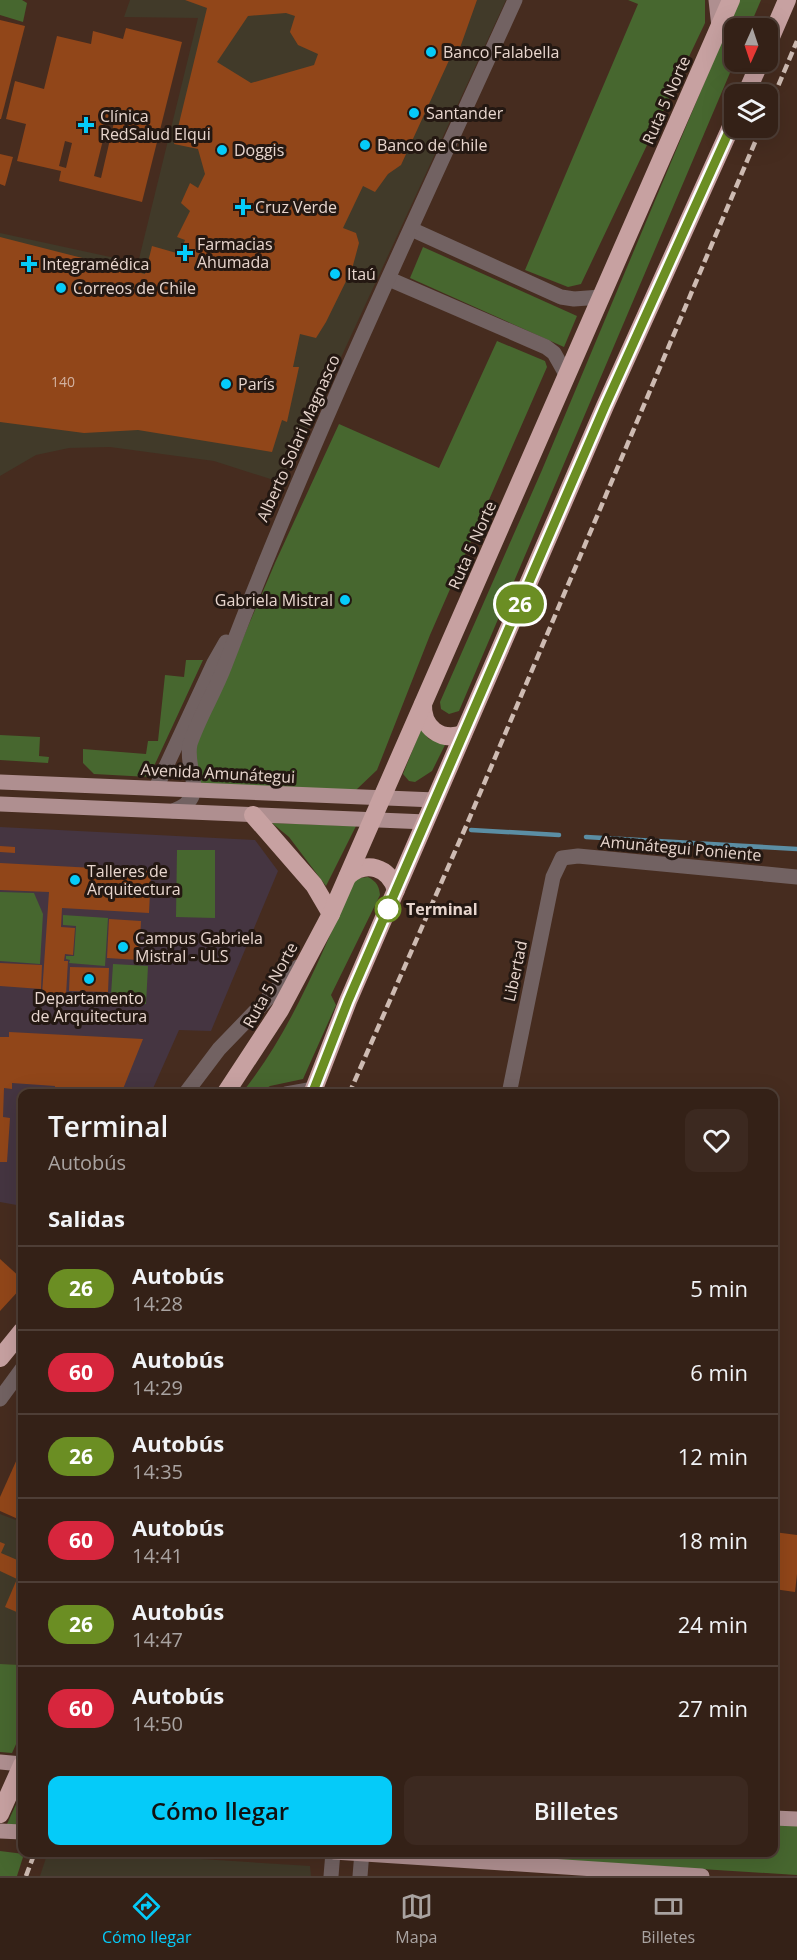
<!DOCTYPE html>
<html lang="es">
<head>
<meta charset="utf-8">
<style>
	body { margin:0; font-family:"Open Sans",sans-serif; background:#3c2920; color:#f1f3f6; height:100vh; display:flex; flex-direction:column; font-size:22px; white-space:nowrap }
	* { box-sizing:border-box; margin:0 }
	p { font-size:20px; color:#a9a3a1 }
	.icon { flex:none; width:33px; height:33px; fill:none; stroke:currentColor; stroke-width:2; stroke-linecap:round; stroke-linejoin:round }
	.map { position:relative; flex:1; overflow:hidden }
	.details { position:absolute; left:18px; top:1089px; width:760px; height:768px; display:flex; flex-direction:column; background:#342117; border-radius:12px; box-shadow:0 6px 24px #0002,0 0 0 2px #4e3e36 }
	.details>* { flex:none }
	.badge { padding:0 12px; border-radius:20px; font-size:21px; line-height:39px }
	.needle { width:39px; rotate:183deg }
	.fabs { position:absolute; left:724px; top:18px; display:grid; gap:12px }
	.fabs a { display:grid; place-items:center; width:54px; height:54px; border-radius:12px; background:#342117; box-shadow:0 6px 24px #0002,0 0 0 2px #4e3e36; font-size:30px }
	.map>.badge { position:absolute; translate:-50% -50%; box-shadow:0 0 0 3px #fff }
	h2 { padding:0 30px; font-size:22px; line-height:54px }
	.round { display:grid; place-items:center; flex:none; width:63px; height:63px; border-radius:12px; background:#3c2920 }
	.overview { display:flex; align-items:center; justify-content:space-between; height:102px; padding:0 30px }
	h1 { font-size:28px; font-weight:600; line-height:45px }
	.action { display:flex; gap:12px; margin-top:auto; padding:12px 30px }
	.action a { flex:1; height:69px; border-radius:12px; background:#05cbf9; color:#111; font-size:24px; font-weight:600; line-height:69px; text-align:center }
	.action a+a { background:#3c2920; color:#f1f3f6 }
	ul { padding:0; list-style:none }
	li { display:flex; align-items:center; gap:18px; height:84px; padding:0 30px; border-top:2px solid #4e3e36 }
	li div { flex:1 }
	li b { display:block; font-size:22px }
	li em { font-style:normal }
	li .badge { min-width:66px; font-weight:700; text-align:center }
	.menu { display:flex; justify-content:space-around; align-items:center; height:84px; border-top:2px solid #4e3e36; background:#342117; font-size:16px; color:#a9a3a1 }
	.menu a { display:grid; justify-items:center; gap:3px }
	.menu .on { color:#05cbf9 }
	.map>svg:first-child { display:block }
	.commercial { fill:#413a29 }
	.education { fill:#453541 }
	.green { fill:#47672f }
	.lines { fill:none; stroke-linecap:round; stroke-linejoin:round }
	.stream { stroke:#5b8ea4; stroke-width:4.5 }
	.building { fill:#914619; fill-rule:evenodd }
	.minor { stroke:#726262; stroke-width:15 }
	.major { stroke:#af8f90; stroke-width:15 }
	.highway { stroke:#c7a1a1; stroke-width:18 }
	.rail { stroke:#cebbb2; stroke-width:4.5; stroke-dasharray:9 4.5; stroke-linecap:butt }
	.line-casing { stroke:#fff; stroke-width:14 }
	.line { stroke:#6b8e23; stroke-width:9 }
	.poi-dot { fill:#05cbf9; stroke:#241812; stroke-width:2 }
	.stop-dot { fill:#fff; stroke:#6b8e23; stroke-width:3 }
	.labels { text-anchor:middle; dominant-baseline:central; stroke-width:6; stroke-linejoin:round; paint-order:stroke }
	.number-label { font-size:14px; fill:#d2b2a1 }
	.poi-label { font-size:16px; fill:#e8d6ce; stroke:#241812; text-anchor:start }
	.street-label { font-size:16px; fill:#e8d6ce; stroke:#241812 }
	.stop-label { font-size:16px; font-weight:bold; fill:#e8d6ce; stroke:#241812; text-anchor:start }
</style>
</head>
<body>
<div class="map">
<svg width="797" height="1876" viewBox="0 0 797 1876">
	<rect width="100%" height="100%" fill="#462c1f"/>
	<g class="commercial">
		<path d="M 130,0 L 506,0 L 283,483 L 214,461 L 110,447 L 69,448 L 36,455 L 0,476 L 0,233 L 138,263 L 198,18 L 124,17 Z"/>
		<path d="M 0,1514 L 21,1522 L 19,1528 L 22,1530 L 22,1665 L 0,1664 Z"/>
		<path d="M 48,1852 L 108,1853 L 310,1866 L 311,1876 L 40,1876 Z"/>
	</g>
	<path class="education" d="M 0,827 L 255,840 L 278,871 L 211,1031 L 179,1030 L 151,1093 L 22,1094 L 22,1206 L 0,1202 Z"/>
	<g class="green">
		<path d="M 0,0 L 22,0 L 27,3 L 23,22 L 0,15 Z"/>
		<path d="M 628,0 L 705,0 L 705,23 L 581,284 L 568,287 L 525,270 L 638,4 Z"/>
		<path d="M 739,0 L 761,0 L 749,28 L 735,28 L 735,61 L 459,711 L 449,714 L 441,709 L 440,702 L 542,470 Z"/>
		<path d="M 423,247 L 577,316 L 564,347 L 410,278 Z"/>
		<path d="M 497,341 L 545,361 L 547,367 L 430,635 L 377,770 L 356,790 L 198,784 L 190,751 L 220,692 L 275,563 L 339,424 L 439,468 Z"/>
		<path d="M 186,660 L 203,660 L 149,777 L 94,774 L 83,763 L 83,749 L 146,754 L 148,741 L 158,741 L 165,675 L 184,677 Z"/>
		<path d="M 421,729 L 429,739 L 446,743 L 432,771 L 415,782 L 409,781 L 403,774 Z"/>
		<path d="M 0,735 L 40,737 L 39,756 L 49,757 L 48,763 L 0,760 Z"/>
		<path d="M 272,823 L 356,826 L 326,886 L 289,837 Z"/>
		<path d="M 177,850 L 215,850 L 215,918 L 176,917 Z"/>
		<path d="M 368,877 C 377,882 379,886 380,895 L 331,995 L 336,1005 L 303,1079 L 270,1086 L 259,1093 L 241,1094 C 292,1031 321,954 354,881 L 360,878 Z"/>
		<path d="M 0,892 L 34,893 L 43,914 L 40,964 L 0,961 Z"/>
		<path d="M 63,915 L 108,918 L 105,966 L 69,963 L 70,960 L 66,959 L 66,956 L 74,956 L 76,926 L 63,925 Z"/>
		<path d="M 113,964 L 148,966 L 146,1004 L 69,999 L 69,993 L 111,995 Z"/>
		<path d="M 0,1664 L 22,1665 L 22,1731 L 12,1753 L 0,1752 Z"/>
		<path d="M 22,1791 L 22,1825 L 7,1824 Z"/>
		<path d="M 774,1824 L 797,1825 L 797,1875 L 450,1853 L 774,1852 Z"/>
		<path d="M 0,1851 L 24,1854 L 17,1876 L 0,1876 Z"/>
	</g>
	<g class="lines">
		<g class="stream">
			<path d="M 471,830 L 559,835"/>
			<path d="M 586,837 L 797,849"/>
		</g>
	</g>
	<g class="building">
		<path d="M 185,0 L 477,0 L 456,59 L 451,56 L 401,165 L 388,174 L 375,192 L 363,186 L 343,228 L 356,233 L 359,243 L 352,269 L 326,322 L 316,338 L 300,334 L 293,367 L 299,367 L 287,422 L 282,420 L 272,452 L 138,430 L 84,433 L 0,422 L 0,237 L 145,274 L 152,246 L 180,254 L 185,240 L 177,237 L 190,211 L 181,203 L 190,183 L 198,188 L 205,174 L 198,149 L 174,144 L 207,8 ZM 286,13 L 295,16 L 290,32 L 298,45 L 318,54 L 314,65 L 251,83 L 217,62 L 248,16 Z"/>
		<path d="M 0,20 L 25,26 L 1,119 L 0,119 Z"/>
		<path d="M 126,28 L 182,42 L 142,202 L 59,181 L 61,171 L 17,161 L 26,124 L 6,119 L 15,81 L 44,89 L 57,36 L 91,44 L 93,31 L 123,39 ZM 109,116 L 115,118 L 101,178 L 94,176 ZM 65,141 L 72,143 L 66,168 L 59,166 Z"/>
		<path d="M 0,154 L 13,157 L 5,186 L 0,184 Z"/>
		<path d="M 0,846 L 15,847 L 15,853 L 0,852 Z"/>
		<path d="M 0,863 L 151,871 L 149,913 L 62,908 L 61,927 L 75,928 L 73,955 L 65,954 L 64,961 L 68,961 L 66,995 L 42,994 L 49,892 L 0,890 Z"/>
		<path d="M 109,919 L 141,921 L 139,960 L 107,958 Z"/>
		<path d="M 0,963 L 42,965 L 41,989 L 0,986 Z"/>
		<path d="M 70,967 L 109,968 L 108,992 L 69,991 Z"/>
		<path d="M 9,1032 L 143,1039 L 121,1094 L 55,1092 L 55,1086 L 12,1083 L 12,1089 L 4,1088 L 3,1117 L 10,1118 L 7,1162 L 0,1162 L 0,1037 L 9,1037 Z"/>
		<path d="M 0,1259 L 22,1279 L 22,1287 L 0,1311 Z"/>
		<path d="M 774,1412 L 776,1412 L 776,1416 L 780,1416 L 776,1474 L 774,1474 Z"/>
		<path d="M 22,1448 L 22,1511 L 18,1519 L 0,1511 L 0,1497 Z"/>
		<path d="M 774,1532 L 797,1535 L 797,1574 L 795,1592 L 774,1589 Z"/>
		<path d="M 0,1542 L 5,1544 L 1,1553 L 22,1562 L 22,1605 L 19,1613 L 5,1607 L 17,1579 L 0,1571 Z"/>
	</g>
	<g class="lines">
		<g class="minor">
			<path d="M 411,229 L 561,297 L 574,299 L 601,297"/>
			<path d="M 389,279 L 546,347 L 554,353 L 567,376"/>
			<path d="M 156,788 L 214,663 L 226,642"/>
			<path d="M 173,811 C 211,797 184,771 190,744 C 199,717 215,692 225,665 C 311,439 415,220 515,0"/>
			<path d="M 185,1094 L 219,1049 L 298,967"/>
			<path d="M 286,1094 L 314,1089"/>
			<path d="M 509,1094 L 553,877 L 562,858 L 578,856 L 797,877"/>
			<path d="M 0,1399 L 22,1369"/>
			<path d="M 331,1876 L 333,1852"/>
			<path d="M 360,1876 L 362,1852"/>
		</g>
		<g class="major">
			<path d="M 716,0 L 719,27"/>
			<path d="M 0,782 L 435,800"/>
			<path d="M 0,804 L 426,822"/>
			<path d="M 0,1762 L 22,1764"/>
			<path d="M 774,1818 L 797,1819"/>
			<path d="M 0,1831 L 22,1832"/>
			<path d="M 334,1852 L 702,1876"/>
		</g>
		<g class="highway">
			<path d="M 768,44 L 787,0"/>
			<path d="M 746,94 L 760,62"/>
			<path d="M 423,704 C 422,728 441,742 463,734"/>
			<path d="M 253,815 L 314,885 L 331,914"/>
			<path d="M 348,876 C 366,860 389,867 396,890"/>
			<path d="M 225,1094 L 280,1010 L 331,914 L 731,0"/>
			<path d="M 312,1094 L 348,1001 L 605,406 L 735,118"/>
			<path d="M 0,1358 L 22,1331"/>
			<path d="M 0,1814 L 22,1765"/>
		</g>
		<g class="rail">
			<path d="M 768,110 L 797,41"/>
			<path d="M 349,1094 L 467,824 L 761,128"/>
			<path d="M 26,1876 L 35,1852"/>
		</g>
	</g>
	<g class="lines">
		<g class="line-casing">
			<path id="line" d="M 312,1094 L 348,1001 L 605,406 L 735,118"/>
		</g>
		<use href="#line" class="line"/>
	</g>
	<g class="poi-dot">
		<circle cx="431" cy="52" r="6"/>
		<circle cx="414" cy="113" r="6"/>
		<path d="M83 116h6v6h6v6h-6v6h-6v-6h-6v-6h6z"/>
		<circle cx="365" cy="145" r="6"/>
		<circle cx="222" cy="150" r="6"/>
		<path d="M240 198h6v6h6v6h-6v6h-6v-6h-6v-6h6z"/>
		<path d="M182 244h6v6h6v6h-6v6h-6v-6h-6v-6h6z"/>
		<path d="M26 255h6v6h6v6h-6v6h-6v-6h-6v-6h6z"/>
		<circle cx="335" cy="274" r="6"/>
		<circle cx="61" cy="288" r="6"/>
		<circle cx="226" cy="384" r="6"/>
		<circle cx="345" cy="600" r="6"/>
		<circle cx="75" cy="880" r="6"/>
		<circle cx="123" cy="947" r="6"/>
		<circle cx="89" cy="979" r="6"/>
	</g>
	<circle class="stop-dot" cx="388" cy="909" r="12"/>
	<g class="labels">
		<g class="number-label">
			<text x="63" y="381">140</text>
		</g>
		<g class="poi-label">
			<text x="443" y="52">Banco Falabella</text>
			<text x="426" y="113">Santander</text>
			<text x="100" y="116">Clínica<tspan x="100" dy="18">RedSalud Elqui</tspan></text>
			<text x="377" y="145">Banco de Chile</text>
			<text x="234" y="150">Doggis</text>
			<text x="255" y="207">Cruz Verde</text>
			<text x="197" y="244">Farmacias<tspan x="197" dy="18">Ahumada</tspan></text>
			<text x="42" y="264">Integramédica</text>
			<text x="347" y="274">Itaú</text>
			<text x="73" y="288">Correos de Chile</text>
			<text x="238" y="384">París</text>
			<text x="333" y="600" text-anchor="end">Gabriela Mistral</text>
			<text x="87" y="871">Talleres de<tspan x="87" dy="18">Arquitectura</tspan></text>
			<text x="135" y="938">Campus Gabriela<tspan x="135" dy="18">Mistral - ULS</tspan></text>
			<text x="89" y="998" text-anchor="middle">Departamento<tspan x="89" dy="18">de Arquitectura</tspan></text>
		</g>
		<g class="street-label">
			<text transform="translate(666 100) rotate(-66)">Ruta 5 Norte</text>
			<text transform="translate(298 438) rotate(-66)">Alberto Solari Magnasco</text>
			<text transform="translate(472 545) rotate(-66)">Ruta 5 Norte</text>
			<text transform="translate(218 773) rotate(3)">Avenida Amunátegui</text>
			<text transform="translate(681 848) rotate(5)">Amunátegui Poniente</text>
			<text transform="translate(515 971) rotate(-78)">Libertad</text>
			<text transform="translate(270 985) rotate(-61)">Ruta 5 Norte</text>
		</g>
		<g class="stop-label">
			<text x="406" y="909">Terminal</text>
		</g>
	</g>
</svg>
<div class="fabs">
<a><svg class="needle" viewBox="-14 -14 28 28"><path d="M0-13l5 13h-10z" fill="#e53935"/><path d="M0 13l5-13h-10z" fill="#a9a3a1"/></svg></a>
<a><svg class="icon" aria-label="layers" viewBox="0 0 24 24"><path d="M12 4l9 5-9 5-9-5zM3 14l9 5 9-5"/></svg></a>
</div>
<b class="badge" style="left:520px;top:604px;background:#6b8e23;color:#fff">26</b>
<section class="details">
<div class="overview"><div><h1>Terminal</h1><p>Autobús</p></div><a class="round"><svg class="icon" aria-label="heart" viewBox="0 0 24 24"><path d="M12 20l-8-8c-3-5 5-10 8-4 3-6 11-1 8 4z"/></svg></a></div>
<h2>Salidas</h2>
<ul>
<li><span class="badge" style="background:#6b8e23;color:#fff">26</span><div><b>Autobús</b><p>14:28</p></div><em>5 min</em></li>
<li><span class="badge" style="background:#d7263d;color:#fff">60</span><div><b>Autobús</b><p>14:29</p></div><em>6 min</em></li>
<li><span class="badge" style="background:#6b8e23;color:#fff">26</span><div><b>Autobús</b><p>14:35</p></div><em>12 min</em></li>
<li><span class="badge" style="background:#d7263d;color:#fff">60</span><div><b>Autobús</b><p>14:41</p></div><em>18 min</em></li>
<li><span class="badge" style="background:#6b8e23;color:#fff">26</span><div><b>Autobús</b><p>14:47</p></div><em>24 min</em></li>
<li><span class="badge" style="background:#d7263d;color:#fff">60</span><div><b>Autobús</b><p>14:50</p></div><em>27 min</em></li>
</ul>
<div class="action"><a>Cómo llegar</a><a>Billetes</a></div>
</section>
</div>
<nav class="menu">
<a class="on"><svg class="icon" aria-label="directions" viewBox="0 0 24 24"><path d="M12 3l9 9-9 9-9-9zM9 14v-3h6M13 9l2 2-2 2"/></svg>Cómo llegar</a>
<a><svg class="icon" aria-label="map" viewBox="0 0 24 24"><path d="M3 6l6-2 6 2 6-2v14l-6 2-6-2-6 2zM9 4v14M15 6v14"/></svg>Mapa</a>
<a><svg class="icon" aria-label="tickets" viewBox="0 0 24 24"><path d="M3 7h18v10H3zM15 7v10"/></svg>Billetes</a>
</nav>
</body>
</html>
